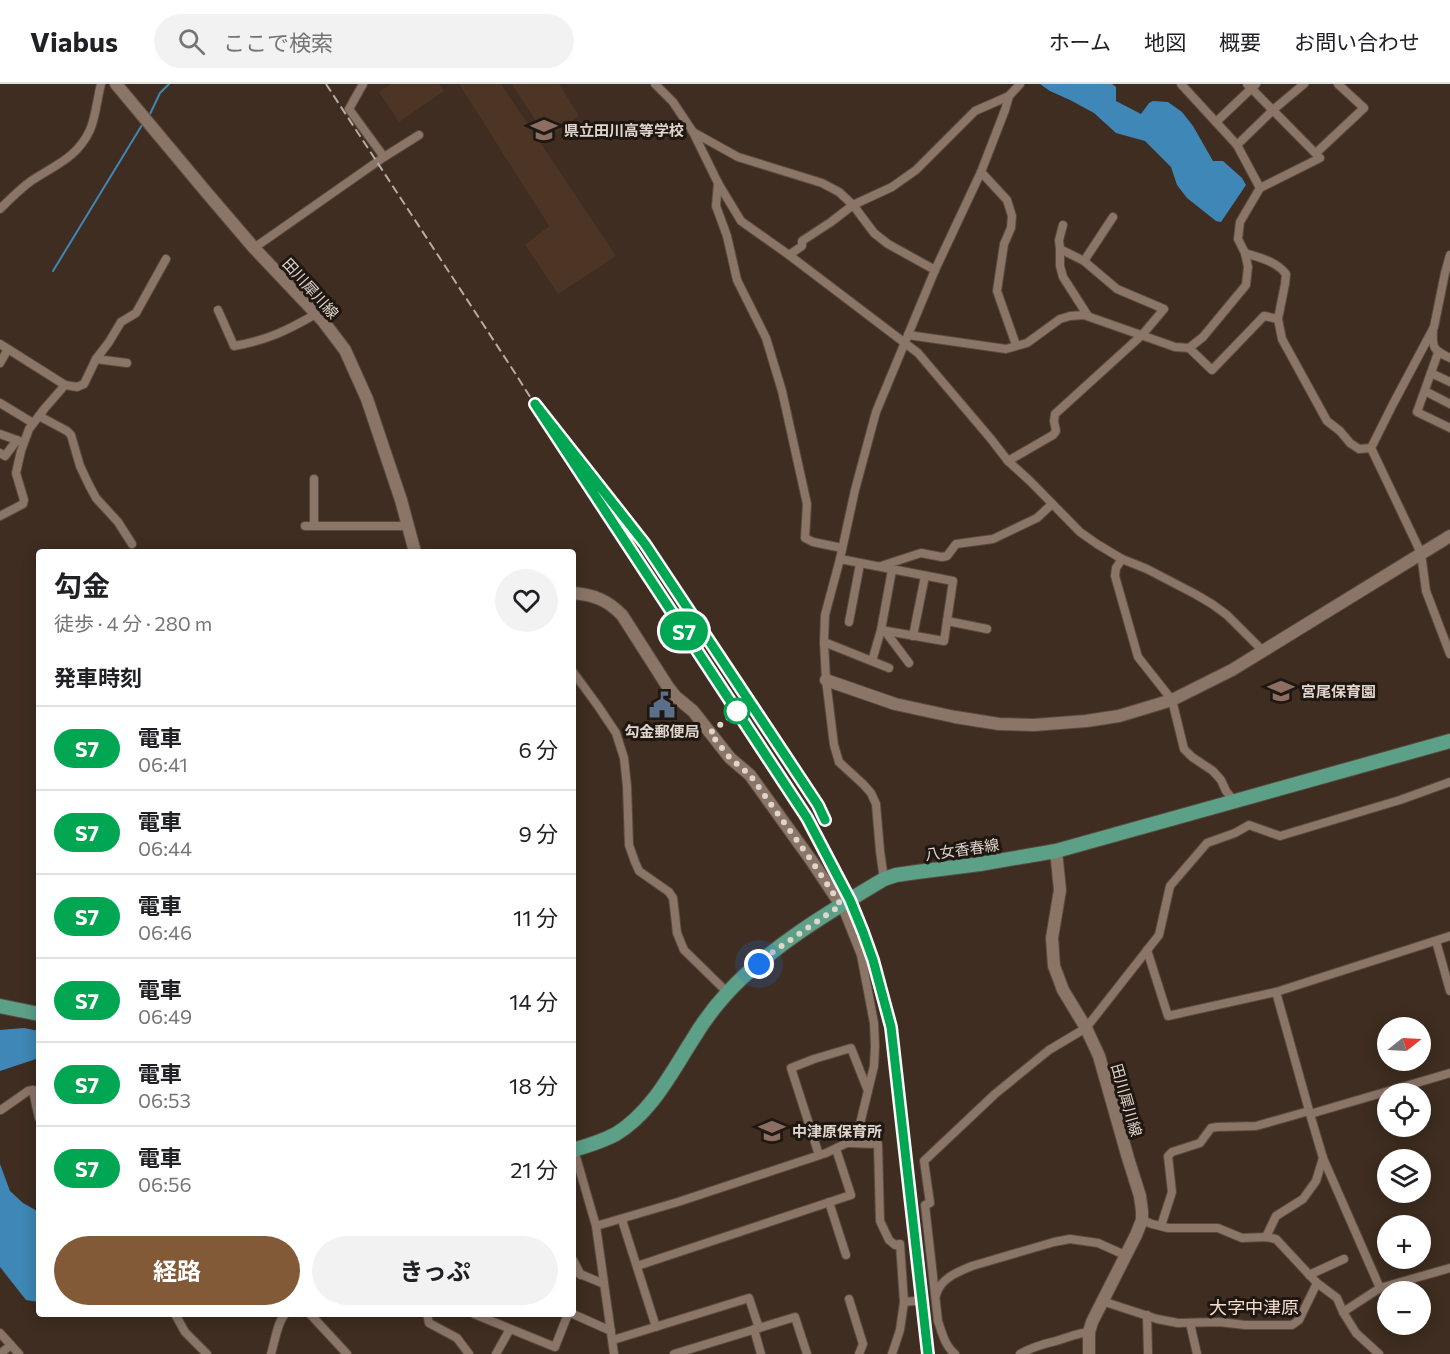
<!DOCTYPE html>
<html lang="ja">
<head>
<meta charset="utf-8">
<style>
	body { margin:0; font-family:Commissioner,"Noto Sans JP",sans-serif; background:#f2f2f2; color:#202124; height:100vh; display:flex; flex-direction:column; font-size:22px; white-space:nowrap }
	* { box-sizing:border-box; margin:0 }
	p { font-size:20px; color:#757577 }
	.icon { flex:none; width:33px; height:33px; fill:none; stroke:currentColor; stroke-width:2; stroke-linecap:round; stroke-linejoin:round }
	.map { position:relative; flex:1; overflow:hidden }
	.side { position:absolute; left:36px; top:465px; width:540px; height:768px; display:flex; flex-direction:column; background:#fff; border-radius:6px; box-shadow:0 3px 15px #0003 }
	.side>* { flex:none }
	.badge { padding:0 12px; border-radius:20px; font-size:21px; line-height:39px }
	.needle { width:39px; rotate:72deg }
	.controls { position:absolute; left:1377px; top:933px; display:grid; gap:12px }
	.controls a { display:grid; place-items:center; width:54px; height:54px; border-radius:50%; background:#fff; box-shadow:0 3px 15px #0003; font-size:30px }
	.you { position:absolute; width:30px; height:30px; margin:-15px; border:4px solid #fff; border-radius:50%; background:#1a73e8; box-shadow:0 0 0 9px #1a73e833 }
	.map>.badge { position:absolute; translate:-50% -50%; box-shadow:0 0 0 3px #fff }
	h2 { padding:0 18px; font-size:22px; line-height:54px }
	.round { display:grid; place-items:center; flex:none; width:63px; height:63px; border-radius:32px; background:#f2f2f2 }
	.summary { display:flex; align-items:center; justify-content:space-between; height:102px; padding:0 18px }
	h1 { font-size:28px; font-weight:700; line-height:45px }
	.button { display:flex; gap:12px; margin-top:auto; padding:12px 18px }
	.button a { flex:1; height:69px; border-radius:36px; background:#825a37; color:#fff; font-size:24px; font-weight:700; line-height:69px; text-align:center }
	.button a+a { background:#f2f2f2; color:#202124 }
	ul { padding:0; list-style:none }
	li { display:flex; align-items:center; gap:18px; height:84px; padding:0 18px; border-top:2px solid #e0e0e0 }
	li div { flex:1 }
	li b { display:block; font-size:22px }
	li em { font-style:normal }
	li .badge { min-width:66px; font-weight:700; text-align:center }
	header { display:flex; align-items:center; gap:36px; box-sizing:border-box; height:84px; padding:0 30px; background:#fff; border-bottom:2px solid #e0e0e0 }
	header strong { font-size:28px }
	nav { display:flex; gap:33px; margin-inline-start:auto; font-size:21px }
	.search { width:420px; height:54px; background:#f2f2f2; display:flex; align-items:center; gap:15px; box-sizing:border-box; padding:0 21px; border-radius:33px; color:#757577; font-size:22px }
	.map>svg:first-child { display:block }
	.built { fill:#4c3524 }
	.water { fill:#3e87b6 }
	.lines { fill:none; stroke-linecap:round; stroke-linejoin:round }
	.stream { stroke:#3e87b6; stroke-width:2 }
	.street-tunnel { stroke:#56463a; stroke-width:8; stroke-dasharray:8 4; stroke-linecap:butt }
	.street-casing { stroke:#594a40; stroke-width:10 }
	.secondary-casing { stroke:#594a40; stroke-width:14 }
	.primary-casing { stroke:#594a40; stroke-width:16 }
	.street { stroke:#8a7567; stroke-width:8 }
	.secondary { stroke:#8a7567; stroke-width:12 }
	.primary { stroke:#5ba087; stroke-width:14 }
	.rail { stroke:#b8aba2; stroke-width:2; stroke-dasharray:9 4.5; stroke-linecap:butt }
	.line-casing { stroke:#fff; stroke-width:14 }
	.line { stroke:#00a651; stroke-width:9 }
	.walk { stroke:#e0d4cc; stroke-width:6; stroke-dasharray:0 10.8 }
	.stop-dot { fill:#fff; stroke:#00a651; stroke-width:3 }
	.labels { text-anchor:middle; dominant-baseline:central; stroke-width:6; stroke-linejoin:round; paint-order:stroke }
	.poi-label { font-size:15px; font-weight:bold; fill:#e0d4cc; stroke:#1f1711; text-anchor:start }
	.street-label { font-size:15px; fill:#e0d4cc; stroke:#1f1711 }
	.quarter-label { font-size:18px; fill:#f4dccc; stroke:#1f1711 }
</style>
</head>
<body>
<header>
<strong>Viabus</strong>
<div class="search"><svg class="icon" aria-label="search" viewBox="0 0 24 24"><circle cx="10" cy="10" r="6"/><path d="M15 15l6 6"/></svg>ここで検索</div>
<nav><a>ホーム</a><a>地図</a><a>概要</a><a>お問い合わせ</a></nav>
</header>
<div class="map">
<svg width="1450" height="1270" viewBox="0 0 1450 1270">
	<rect width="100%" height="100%" fill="#3e2d20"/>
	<g class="built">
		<path d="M 391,0 L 439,0 L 444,7 L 399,38 L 379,8 Z"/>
		<path d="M 459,0 L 501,0 L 616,172 L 558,210 L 525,161 L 549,142 Z"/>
		<path d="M 512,0 L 559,0 L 579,32 L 547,55 Z"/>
	</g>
	<g class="water">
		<path d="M 1040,0 L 1112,0 L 1116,3 L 1116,17 L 1141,30 L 1149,19 L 1153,17 L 1168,18 L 1182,28 L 1193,42 L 1213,77 L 1223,77 L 1242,94 L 1246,101 L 1221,138 L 1216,137 L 1187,114 L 1177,101 L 1171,83 L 1145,57 L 1116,49 L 1094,29 L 1070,16 L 1050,7 Z"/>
		<path d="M 24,944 L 39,947 L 39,974 L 0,987 L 0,946 Z"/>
		<path d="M 0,1080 L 10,1107 L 23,1119 L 39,1128 L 39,1218 L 26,1216 L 0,1183 Z"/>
	</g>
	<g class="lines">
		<g class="stream">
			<path d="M 150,30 L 160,9 L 169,0"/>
			<path d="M 53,187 L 142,41"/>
		</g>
		<path class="street-tunnel" d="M 915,1217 L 926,1215"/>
		<g class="street-casing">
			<g id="street">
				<path d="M 363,0 L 349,25 L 384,73"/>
				<path d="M 655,0 L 673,18 L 693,48 L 718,99 L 741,137 L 789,171 L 918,269 L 991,355 L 1008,377 L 1030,397 L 1080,448 L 1097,460 L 1122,475 L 1147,485 L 1195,510 L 1212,520 L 1227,531 L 1263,567"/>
				<path d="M 1181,0 L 1237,61 L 1260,104"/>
				<path d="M 1216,38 L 1256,0"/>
				<path d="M 693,48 L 738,73 L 822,99 L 839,108 L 853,121 L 874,149 L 888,160 L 935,186"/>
				<path d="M 1237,61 L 1273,26 L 1304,0"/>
				<path d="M 1316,69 L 1364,24 L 1338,0"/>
				<path d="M 981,88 L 1007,116 L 1012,132 L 1011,144 L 1004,160 L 997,207 L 1016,261"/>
				<path d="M 718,99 L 716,122 L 727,152 L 737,196 L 766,254 L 782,307 L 807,420 L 805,454 L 813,458 L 842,464"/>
				<path d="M 0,125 C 10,115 20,105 31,97 C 55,81 77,74 90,46 C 96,32 97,15 101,0"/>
				<path d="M 254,164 L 384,73 L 419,51"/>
				<path d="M 1060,165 L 1060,182 L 1063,193 L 1088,232"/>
				<path d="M 1245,169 C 1260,174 1276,177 1286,190 L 1285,200 L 1278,235 L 1282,255 L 1327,337 L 1340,347 L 1350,359 L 1359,365 L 1371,364"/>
				<path d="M 789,171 L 802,162 L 802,157 L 831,138 L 853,121 L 892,103 L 916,86 L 975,27 L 1009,12 L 1020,0"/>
				<path d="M 1450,171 L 1445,189 L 1434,243 L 1393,320 L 1371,364 L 1421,469 L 1426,507 L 1450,570"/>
				<path d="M 1084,177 L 1113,133"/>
				<path d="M 218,226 L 234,262 C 268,256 286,247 316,230"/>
				<path d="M 1433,245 C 1432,264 1433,266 1450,274"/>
				<path d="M 908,251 L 1006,265 L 1027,259 L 1060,235 L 1070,232 L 1084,231 L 1175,263 L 1189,264 L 1203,253 L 1246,201 L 1248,183 L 1245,169 L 1238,155 L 1240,138 L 1260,104 L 1320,74 L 1247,0"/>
				<path d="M 0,260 L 65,301 L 77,303 L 84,300 L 96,275 L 109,258 L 121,238 L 136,229 L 166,175"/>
				<path d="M 1189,264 L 1212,286 L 1264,232 L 1278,235"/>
				<path d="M 1438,269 L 1417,328 L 1450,344"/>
				<path d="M 96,275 L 127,279"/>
				<path d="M 0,279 L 8,265"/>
				<path d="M 1431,289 L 1450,298"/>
				<path d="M 1425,307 L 1450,320"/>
				<path d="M 0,319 L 33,339"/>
				<path d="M 39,332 L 67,347 L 71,351 L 80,382 L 89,401 L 96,414 L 118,438 L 132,460"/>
				<path d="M 0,350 L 22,358"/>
				<path d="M 0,369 L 5,372 L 17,356"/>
				<path d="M 1008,377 L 1053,351 L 1056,347 L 1054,337 L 1055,330 L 1142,251 L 1164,225 L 1117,205 L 1084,177 L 1060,165 L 1059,156 L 1063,141"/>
				<path d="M 0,432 L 23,420 L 24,416 L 16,389 L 21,367 L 29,345 L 45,324 L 65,301"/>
				<path d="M 305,442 L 408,442"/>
				<path d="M 314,442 L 314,395"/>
				<path d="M 840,475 L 953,497 L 944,557 L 881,546 L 892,486"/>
				<path d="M 1122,475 L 1116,484 L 1115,492 L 1138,573 L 1172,616 L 1184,665 L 1192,673 L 1213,687 L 1221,696 L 1226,707 L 1234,717"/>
				<path d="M 881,482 L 921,469 L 942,473 L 947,472 L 956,460 L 993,455 L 1037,434 L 1052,420"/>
				<path d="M 947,537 L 987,545"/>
				<path d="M 849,538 L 860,480"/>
				<path d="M 885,547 L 909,579"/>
				<path d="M 913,552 L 925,492"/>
				<path d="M 824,558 L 889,584"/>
				<path d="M 872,577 L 881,546"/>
				<path d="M 573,588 L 598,622 L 616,649 L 624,674 L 627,702 L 629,761 L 635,778 L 639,787 L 669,808 L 673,814 L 674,822 L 677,849 L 684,866 L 728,909"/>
				<path d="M 884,795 L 880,767 L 876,720 L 871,709 L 863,700 L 839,678 L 834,661 L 826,596 L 824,558 L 825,531 L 840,475 L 855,406 L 876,328 L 935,186 L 981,88 L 1005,26 L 1009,12"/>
				<path d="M 1436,857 L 1450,907"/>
				<path d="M 1147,866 L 1168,932 L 1276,908 L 1450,852"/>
				<path d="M 1276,908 L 1310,1030 L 1323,1074 L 1380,1204"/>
				<path d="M 39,1021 L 36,1021 L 39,1034"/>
				<path d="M 1,1026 L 28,1007 L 33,1006 L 36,1021"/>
				<path d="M 1310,1030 L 1450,989"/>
				<path d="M 847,1059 L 878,1060 L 880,1137 L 889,1156 L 895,1161 L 900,1160 L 904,1218"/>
				<path d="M 574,1066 L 596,1142 L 614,1270"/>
				<path d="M 819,1071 L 791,984 L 814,975 L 851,964 L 868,1007"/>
				<path d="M 829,1118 L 846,1171"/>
				<path d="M 622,1136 L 656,1243"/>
				<path d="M 1142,1136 L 1152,1140 L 1168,1144 L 1218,1144 L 1242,1154 L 1266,1153 L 1276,1155 L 1317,1199 L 1337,1214 L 1343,1228 L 1356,1249 L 1379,1270"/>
				<path d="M 596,1142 L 678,1118 L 826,1069 L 847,1059 L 854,1053 L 859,1044 L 874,982 L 875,962 L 874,939 L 861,871 L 841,821"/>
				<path d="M 1161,1142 L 1172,1108 L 1168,1072 L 1172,1068 L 1200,1059 L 1211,1044 L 1217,1043 L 1256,1042 L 1309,1027"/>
				<path d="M 1266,1153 L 1276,1132 L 1303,1115 L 1316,1097 L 1323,1074"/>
				<path d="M 573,1176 L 581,1191"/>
				<path d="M 637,1182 L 851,1111 L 836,1065"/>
				<path d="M 573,1187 L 604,1200"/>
				<path d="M 1309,1191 L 1344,1175"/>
				<path d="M 936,1211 C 940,1195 957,1188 972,1182 L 1054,1158 L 1070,1155 L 1098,1159 L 1125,1171"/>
				<path d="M 849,1215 L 863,1260 L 859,1270"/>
				<path d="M 1102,1217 L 1157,1235 L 1178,1239 L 1219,1238 L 1245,1241 L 1292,1241 L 1299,1236 L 1317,1199"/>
				<path d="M 1343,1228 L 1380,1204 L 1450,1184"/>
				<path d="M 175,1230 L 185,1248 L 207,1270"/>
				<path d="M 310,1230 L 347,1270"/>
				<path d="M 427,1230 L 429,1239 L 457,1254 L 469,1270"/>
				<path d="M 474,1230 L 555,1263 L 568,1230"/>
				<path d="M 573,1230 L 611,1247"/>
				<path d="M 1147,1231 L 1148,1270"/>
				<path d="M 1190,1239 L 1197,1270"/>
				<path d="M 754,1245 L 761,1270"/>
				<path d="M 0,1249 L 19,1270"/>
				<path d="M 613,1256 L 749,1214 L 759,1244"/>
				<path d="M 0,1270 L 11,1261"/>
				<path d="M 271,1270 C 275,1257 277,1239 285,1230"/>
				<path d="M 496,1270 L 510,1245"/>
				<path d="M 674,1270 L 795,1233 L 807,1270"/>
				<path d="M 892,1270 L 900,1246 L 904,1218 L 915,1217"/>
				<path d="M 955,1270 C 945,1262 942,1249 938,1237 L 925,1121 L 930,1119 L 924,1077 L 995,1010 L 1049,966 L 1086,944 L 1159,851 L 1170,802 L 1207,759 L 1235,749 L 1249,741 L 1280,752 L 1400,716 L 1450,698"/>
				<path d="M 1020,1270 C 1032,1263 1043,1260 1056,1257 C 1067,1254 1077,1249 1089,1248"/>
			</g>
		</g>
		<g class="secondary-casing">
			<g id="secondary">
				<path d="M 116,0 L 207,109 L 254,164 L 323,237 L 345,266 L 367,315 L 401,416 L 415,468"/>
				<path d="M 573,509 C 595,511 607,516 622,531 L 668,603 L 676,613 L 693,627 L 730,674 L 750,691 L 811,776 L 841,821"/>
				<path d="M 826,596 L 895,620 L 955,633 L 999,640 L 1034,641 L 1086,637 L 1119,632 L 1172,616 L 1232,586 L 1450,452"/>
				<path d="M 1056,767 L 1060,806 L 1052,854 L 1054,882 L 1063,906 L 1086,944 L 1099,972 L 1128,1074 L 1140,1112 L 1142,1127 L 1142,1136 L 1136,1151 L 1092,1238 L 1089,1248 L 1089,1270"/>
			</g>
		</g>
		<g class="primary-casing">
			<g id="primary">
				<path d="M 0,922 L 39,930"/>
				<path d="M 573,1066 C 587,1062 603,1057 616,1050 C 652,1028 671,989 693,955 C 703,938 715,922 729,907 C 771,862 831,827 884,795 L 896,791 L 917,788 L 980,780 L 1056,767 L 1450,657"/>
			</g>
		</g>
		<use href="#street" class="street"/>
		<use href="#secondary" class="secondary"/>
		<use href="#primary" class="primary"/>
		<g class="rail">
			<path d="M 326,0 L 515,289 L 556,354 L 593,407 L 807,734 L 850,816 L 863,848 L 873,876 L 891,943 L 927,1270"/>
			<path d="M 596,398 L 645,460 L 818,721 L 825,736"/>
		</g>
	</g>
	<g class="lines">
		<g class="line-casing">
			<path id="line" d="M 825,736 L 818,721 L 645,460 L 535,320 L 807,734 L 850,816 L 863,848 L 873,876 L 891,943 L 928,1270"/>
		</g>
		<use href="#line" class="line"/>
		<path class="walk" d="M 737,627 L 710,649 L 730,674 L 750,691 L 811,776 L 841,821 L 770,870 L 759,880"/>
	</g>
	<defs>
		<g id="school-bare" transform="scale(2.07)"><path d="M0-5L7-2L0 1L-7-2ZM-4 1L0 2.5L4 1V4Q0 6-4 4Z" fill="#8d6e63" stroke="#1f1711" stroke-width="2.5" paint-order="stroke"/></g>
		<g id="civic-bare" transform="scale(2.07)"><path d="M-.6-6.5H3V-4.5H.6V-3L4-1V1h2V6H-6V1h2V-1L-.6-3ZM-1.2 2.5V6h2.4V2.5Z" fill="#5c6f8a" stroke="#1f1711" stroke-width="2.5" paint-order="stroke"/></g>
	</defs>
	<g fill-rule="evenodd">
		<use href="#school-bare" x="544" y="46"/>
		<use href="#school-bare" x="1281" y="607"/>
		<use href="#civic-bare" x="662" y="621"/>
		<use href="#school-bare" x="772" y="1047"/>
	</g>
	<circle class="stop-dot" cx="737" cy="627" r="12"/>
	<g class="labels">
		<g class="poi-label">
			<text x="564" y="46">県立田川高等学校</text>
			<text x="1301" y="607">宮尾保育園</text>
			<text x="662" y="647" text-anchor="middle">勾金郵便局</text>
			<text x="792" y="1047">中津原保育所</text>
		</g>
		<g class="street-label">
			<text transform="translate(311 204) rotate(48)">田川犀川線</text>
			<text transform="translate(962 765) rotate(-8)">八女香春線</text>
			<text transform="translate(1127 1016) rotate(74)">田川犀川線</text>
		</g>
		<g class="quarter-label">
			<text x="1254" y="1223">大字中津原</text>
		</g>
	</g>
</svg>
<div class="controls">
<a><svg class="needle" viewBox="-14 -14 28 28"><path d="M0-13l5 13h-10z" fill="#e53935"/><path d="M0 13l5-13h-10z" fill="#757577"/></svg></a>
<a><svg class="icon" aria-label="locate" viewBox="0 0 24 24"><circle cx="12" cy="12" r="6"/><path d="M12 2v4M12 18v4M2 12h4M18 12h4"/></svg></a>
<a><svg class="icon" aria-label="layers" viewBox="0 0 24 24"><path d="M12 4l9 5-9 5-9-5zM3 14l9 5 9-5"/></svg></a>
<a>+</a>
<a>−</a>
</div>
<div class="you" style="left:759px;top:880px"></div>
<b class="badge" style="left:684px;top:547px;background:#00a651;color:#fff">S7</b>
<section class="side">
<div class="summary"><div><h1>勾金</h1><p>徒歩 · 4 分 · 280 m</p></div><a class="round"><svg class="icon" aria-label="heart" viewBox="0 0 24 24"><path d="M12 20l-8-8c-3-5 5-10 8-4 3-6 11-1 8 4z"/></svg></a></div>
<h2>発車時刻</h2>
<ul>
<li><span class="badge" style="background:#00a651;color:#fff">S7</span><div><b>電車</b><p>06:41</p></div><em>6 分</em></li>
<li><span class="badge" style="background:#00a651;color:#fff">S7</span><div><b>電車</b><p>06:44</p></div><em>9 分</em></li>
<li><span class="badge" style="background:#00a651;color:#fff">S7</span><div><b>電車</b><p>06:46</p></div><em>11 分</em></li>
<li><span class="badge" style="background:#00a651;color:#fff">S7</span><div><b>電車</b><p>06:49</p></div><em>14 分</em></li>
<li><span class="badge" style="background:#00a651;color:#fff">S7</span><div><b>電車</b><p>06:53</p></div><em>18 分</em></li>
<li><span class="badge" style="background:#00a651;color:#fff">S7</span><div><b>電車</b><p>06:56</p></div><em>21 分</em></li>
</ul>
<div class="button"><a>経路</a><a>きっぷ</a></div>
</section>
</div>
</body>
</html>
